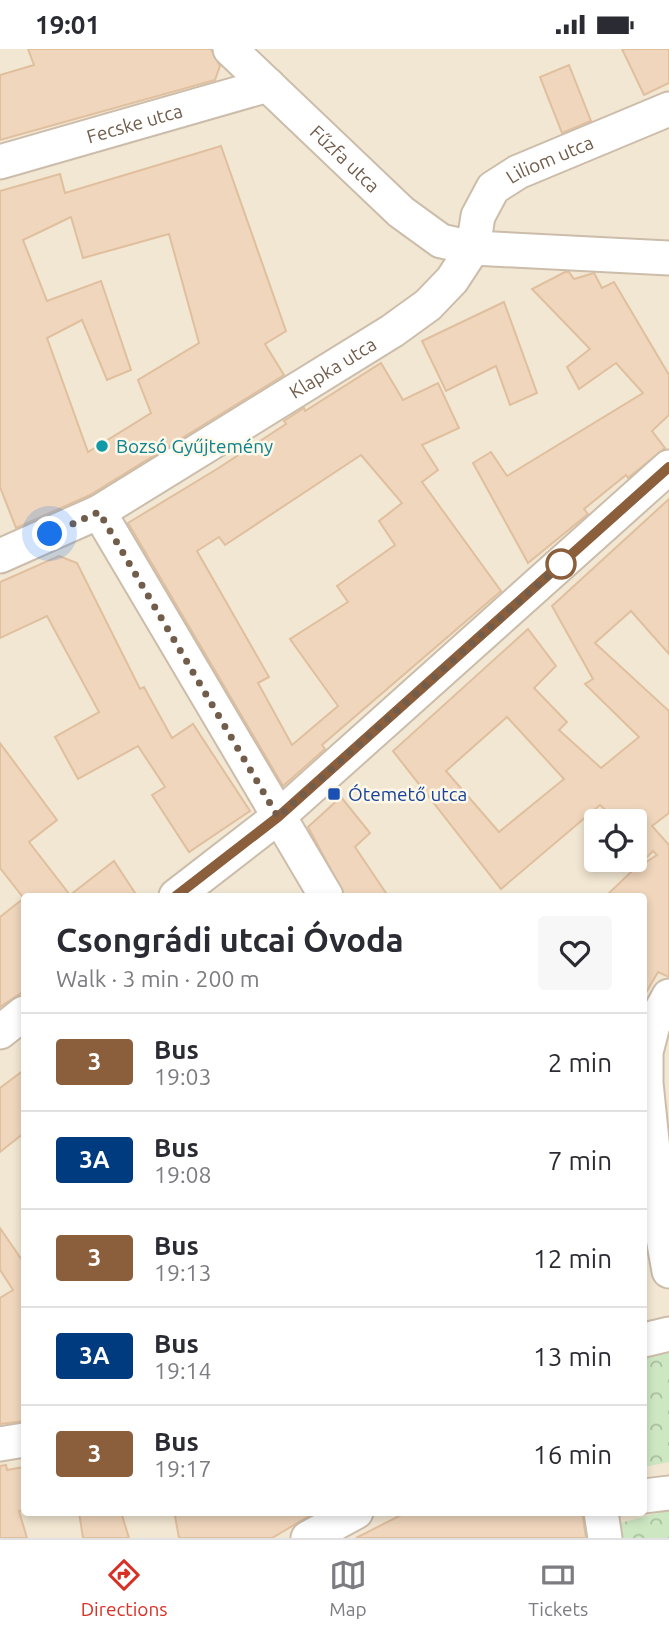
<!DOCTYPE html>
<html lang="en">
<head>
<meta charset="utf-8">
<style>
	body { margin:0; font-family:Ubuntu,sans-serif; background:#f7f7f7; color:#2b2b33; height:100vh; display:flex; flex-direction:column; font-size:26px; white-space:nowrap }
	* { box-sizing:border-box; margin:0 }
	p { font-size:23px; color:#7c7c81 }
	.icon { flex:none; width:38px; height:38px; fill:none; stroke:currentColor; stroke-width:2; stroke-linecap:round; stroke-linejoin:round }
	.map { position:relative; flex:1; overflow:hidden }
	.panel { position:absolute; left:21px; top:844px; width:626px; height:623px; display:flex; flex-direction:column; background:#fff; border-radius:7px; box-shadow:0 4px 10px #0003 }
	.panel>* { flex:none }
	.badge { padding:0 14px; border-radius:5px; font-size:24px; line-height:46px }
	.controls { position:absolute; left:584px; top:760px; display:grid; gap:14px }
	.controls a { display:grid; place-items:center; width:63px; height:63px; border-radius:7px; background:#fff; box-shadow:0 4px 10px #0003; font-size:35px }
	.you { position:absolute; width:35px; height:35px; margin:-18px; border:5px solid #fff; border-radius:50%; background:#1a73e8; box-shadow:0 0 0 10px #1a73e833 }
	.map>.badge { position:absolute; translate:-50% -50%; box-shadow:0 0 0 4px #fff }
	.round { display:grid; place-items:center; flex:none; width:74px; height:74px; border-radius:7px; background:#f7f7f7 }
	.overview { display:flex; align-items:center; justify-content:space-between; height:119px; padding:0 35px }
	h1 { font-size:33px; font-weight:700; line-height:52px }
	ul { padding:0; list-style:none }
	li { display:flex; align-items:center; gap:21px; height:98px; padding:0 35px; border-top:2px solid #e1e1e2 }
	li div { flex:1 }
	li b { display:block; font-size:26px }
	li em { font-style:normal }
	li .badge { min-width:77px; font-weight:700; text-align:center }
	.status { display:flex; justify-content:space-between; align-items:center; height:49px; padding:0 35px; background:#fff; direction:ltr }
	.status svg { height:19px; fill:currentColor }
	.tabs { display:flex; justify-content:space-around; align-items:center; height:98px; border-top:2px solid #e1e1e2; background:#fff; font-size:19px; color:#7c7c81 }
	.tabs a { display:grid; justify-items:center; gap:4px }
	.tabs .on { color:#d93025 }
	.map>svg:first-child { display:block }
	.residential { fill:#f2e7d2; fill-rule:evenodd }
	.park { fill:url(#park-crowns) }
	.building { fill:#efd6bc; stroke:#e0bf9e; stroke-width:2; fill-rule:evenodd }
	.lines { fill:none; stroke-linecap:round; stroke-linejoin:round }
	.minor-casing { stroke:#ccbdab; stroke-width:37 }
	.minor { stroke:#fff; stroke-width:33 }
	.line-casing { stroke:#fff; stroke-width:16 }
	.line { stroke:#8b5e3c; stroke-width:10 }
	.walk { stroke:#725d4b; stroke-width:7; stroke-dasharray:0 12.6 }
	.culture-dot { fill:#0f9aa8; stroke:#fef8e9; stroke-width:2.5 }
	.stop-dot { fill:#fff; stroke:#8b5e3c; stroke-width:3.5 }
	.transit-dot { fill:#1a4fb4; stroke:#fef8e9; stroke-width:2.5 }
	.labels { text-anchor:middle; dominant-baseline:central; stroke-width:5; stroke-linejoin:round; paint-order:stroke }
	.street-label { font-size:19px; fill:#725d4b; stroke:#fef8e9 }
	.culture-label { font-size:19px; fill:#0d838f; stroke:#fef8e9; text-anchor:start }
	.transit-label { font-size:19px; fill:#164399; stroke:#fef8e9; text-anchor:start }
</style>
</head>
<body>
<div class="status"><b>19:01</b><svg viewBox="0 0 49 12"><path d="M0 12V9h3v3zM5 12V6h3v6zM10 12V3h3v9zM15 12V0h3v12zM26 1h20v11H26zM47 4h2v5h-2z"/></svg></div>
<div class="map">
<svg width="669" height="1489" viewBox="0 0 669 1489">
	<defs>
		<pattern id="park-crowns" width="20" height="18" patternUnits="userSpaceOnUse" patternTransform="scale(1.75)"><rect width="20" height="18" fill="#cde7c3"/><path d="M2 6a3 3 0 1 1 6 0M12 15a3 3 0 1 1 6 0" fill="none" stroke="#abbea0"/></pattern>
	</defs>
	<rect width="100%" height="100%" fill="#fbf4e3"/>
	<path class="residential" d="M 0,0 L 669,0 L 669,1489 L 0,1489 ZM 597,772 L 635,772 L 635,810 L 597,810 ZM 24,847 L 644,847 L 644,1463 L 24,1463 Z"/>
	<g class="park">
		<path d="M 669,1297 L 669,1413 L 644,1418 L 644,1303 Z"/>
		<path d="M 669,1461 L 669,1489 L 615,1489 L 613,1476 Z"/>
	</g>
	<g class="building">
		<path d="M 28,0 L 211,0 L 220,17 L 215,31 L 0,91 L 0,26 L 34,16 Z"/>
		<path d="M 622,0 L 669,0 L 669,34 L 644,46 Z"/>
		<path d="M 569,16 L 591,72 L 562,84 L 540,28 Z"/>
		<path d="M 221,97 L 286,282 L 265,295 L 284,326 L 90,446 L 16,479 L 0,438 L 0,142 L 60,125 L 65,144 ZM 71,168 L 83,209 L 169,185 L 199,294 L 138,331 L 151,364 L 88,403 L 47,289 L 82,271 L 107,331 L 131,321 L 101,232 L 47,252 L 23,191 Z"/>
		<path d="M 565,223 L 569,223 L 574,230 L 594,224 L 602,239 L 614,233 L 669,326 L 669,366 L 652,382 L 665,399 L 628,429 L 626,426 L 584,460 L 588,465 L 528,514 L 473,414 L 491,403 L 507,427 L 643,344 L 616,314 L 579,340 L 567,318 L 590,300 L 532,240 Z"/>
		<path d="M 504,253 L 537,344 L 510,356 L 496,317 L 446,342 L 422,292 Z"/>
		<path d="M 381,314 L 403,351 L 438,334 L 459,379 L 422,396 L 438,421 L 422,433 L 501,542 L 322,696 L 325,700 L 283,737 L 128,474 L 217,420 L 286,375 L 284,372 L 304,359 L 305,362 ZM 361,406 L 402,454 L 379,472 L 395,496 L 337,537 L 348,553 L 290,590 L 338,657 L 292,696 L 258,634 L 269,628 L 197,502 L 219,488 L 225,496 Z"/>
		<path d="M 669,450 L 669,605 L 631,562 L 595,594 L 669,662 L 669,764 L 652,777 L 669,796 L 669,928 L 658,923 L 644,947 L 644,847 L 606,847 L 632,822 L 657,806 L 653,802 L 647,808 L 635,793 L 635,772 L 618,772 L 600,756 L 501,840 L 393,702 L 528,580 L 556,617 L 534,639 L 567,673 L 559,681 L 601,719 L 639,688 L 585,635 L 593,630 L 552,557 ZM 507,668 L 564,730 L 499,783 L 446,722 Z"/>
		<path d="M 59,507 L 77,514 L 140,640 L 144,638 L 172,689 L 193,675 L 250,762 L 189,803 L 152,746 L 165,738 L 138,697 L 78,730 L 55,688 L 99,663 L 47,567 L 0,589 L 0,533 Z"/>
		<path d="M 0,694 L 57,771 L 29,793 L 70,846 L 114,812 L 137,847 L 22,847 L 0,819 Z"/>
		<path d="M 341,748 L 370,784 L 355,798 L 388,847 L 345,847 L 308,778 Z"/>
		<path d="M 24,849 L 24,942 L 0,958 L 0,868 Z"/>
		<path d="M 24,1021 L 24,1084 L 0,1103 L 0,1039 Z"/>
		<path d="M 0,1179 L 24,1214 L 24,1372 L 0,1375 L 0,1249 L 13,1241 L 0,1221 Z"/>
		<path d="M 6,1416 L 7,1421 L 24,1418 L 24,1461 L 19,1462 L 27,1489 L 0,1489 L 0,1417 Z"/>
		<path d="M 79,1463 L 121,1463 L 129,1489 L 83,1489 Z"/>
		<path d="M 185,1463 L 316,1463 L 272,1489 L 179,1489 L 175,1467 Z"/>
		<path d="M 407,1463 L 582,1463 L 586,1489 L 356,1489 Z"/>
	</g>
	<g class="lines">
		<g class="minor-casing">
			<g id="minor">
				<path id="s1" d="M 230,0 L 401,163 L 441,192 L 473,199 L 669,209"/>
				<path id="s2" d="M 0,113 L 268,36"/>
				<path d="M 99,463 L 326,847"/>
				<path id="s3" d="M 0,507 L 99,463 L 392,282 L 428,256 L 452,231 L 473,199 L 478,167 L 493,139 L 518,123 L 669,60"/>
				<path d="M 176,847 L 278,768 L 669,418"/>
				<path d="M 669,947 L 653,976 L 646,1003 L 646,1034 L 661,1178 L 669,1222"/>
				<path d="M 0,983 L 24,964"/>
				<path d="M 644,1291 L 669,1285"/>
				<path d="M 0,1395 L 24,1391"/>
				<path d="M 644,1447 L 669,1444"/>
				<path d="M 601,1463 L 605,1489"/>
				<path d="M 308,1489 L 356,1463"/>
			</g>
		</g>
		<use href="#minor" class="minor"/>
	</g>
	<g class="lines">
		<g class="line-casing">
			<path id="line" d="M 176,847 L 278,768 L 669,418"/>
		</g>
		<use href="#line" class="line"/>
		<path class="walk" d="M 50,485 L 99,463 L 278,768 L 561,515"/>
	</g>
	<circle class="culture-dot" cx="102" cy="397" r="7"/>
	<circle class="stop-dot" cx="561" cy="515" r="14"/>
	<rect class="transit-dot" x="327" y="738" width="14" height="14" rx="3.5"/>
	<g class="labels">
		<g class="street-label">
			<text stroke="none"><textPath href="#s2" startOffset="140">Fecske utca</textPath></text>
			<text stroke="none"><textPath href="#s1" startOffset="159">Fűzfa utca</textPath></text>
			<text stroke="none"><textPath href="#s3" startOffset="698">Liliom utca</textPath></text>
			<text stroke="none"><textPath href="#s3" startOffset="383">Klapka utca</textPath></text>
		</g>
		<g class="culture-label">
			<text x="116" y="397">Bozsó Gyűjtemény</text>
		</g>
		<g class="transit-label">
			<text x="348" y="745">Ótemető utca</text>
		</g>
	</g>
</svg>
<div class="controls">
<a><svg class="icon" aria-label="locate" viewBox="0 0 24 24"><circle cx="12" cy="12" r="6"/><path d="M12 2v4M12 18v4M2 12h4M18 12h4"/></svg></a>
</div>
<div class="you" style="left:50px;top:485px"></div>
<section class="panel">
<div class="overview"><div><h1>Csongrádi utcai Óvoda</h1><p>Walk · 3 min · 200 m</p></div><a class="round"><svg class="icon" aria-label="heart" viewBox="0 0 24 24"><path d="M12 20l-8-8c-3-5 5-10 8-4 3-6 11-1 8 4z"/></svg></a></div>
<ul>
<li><span class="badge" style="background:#8b5e3c;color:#fff">3</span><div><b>Bus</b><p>19:03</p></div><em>2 min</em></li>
<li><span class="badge" style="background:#003b80;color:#fff">3A</span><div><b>Bus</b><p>19:08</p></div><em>7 min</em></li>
<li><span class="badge" style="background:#8b5e3c;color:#fff">3</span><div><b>Bus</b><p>19:13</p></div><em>12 min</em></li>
<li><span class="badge" style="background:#003b80;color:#fff">3A</span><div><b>Bus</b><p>19:14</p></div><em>13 min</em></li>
<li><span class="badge" style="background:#8b5e3c;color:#fff">3</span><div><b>Bus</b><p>19:17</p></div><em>16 min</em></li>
</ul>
</section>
</div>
<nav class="tabs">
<a class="on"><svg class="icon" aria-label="directions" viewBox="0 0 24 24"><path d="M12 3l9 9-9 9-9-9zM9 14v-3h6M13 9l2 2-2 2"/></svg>Directions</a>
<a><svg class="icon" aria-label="map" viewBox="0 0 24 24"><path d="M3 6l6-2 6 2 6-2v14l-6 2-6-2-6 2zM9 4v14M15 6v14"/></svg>Map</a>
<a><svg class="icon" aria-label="tickets" viewBox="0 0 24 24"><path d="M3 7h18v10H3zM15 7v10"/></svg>Tickets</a>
</nav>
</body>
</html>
